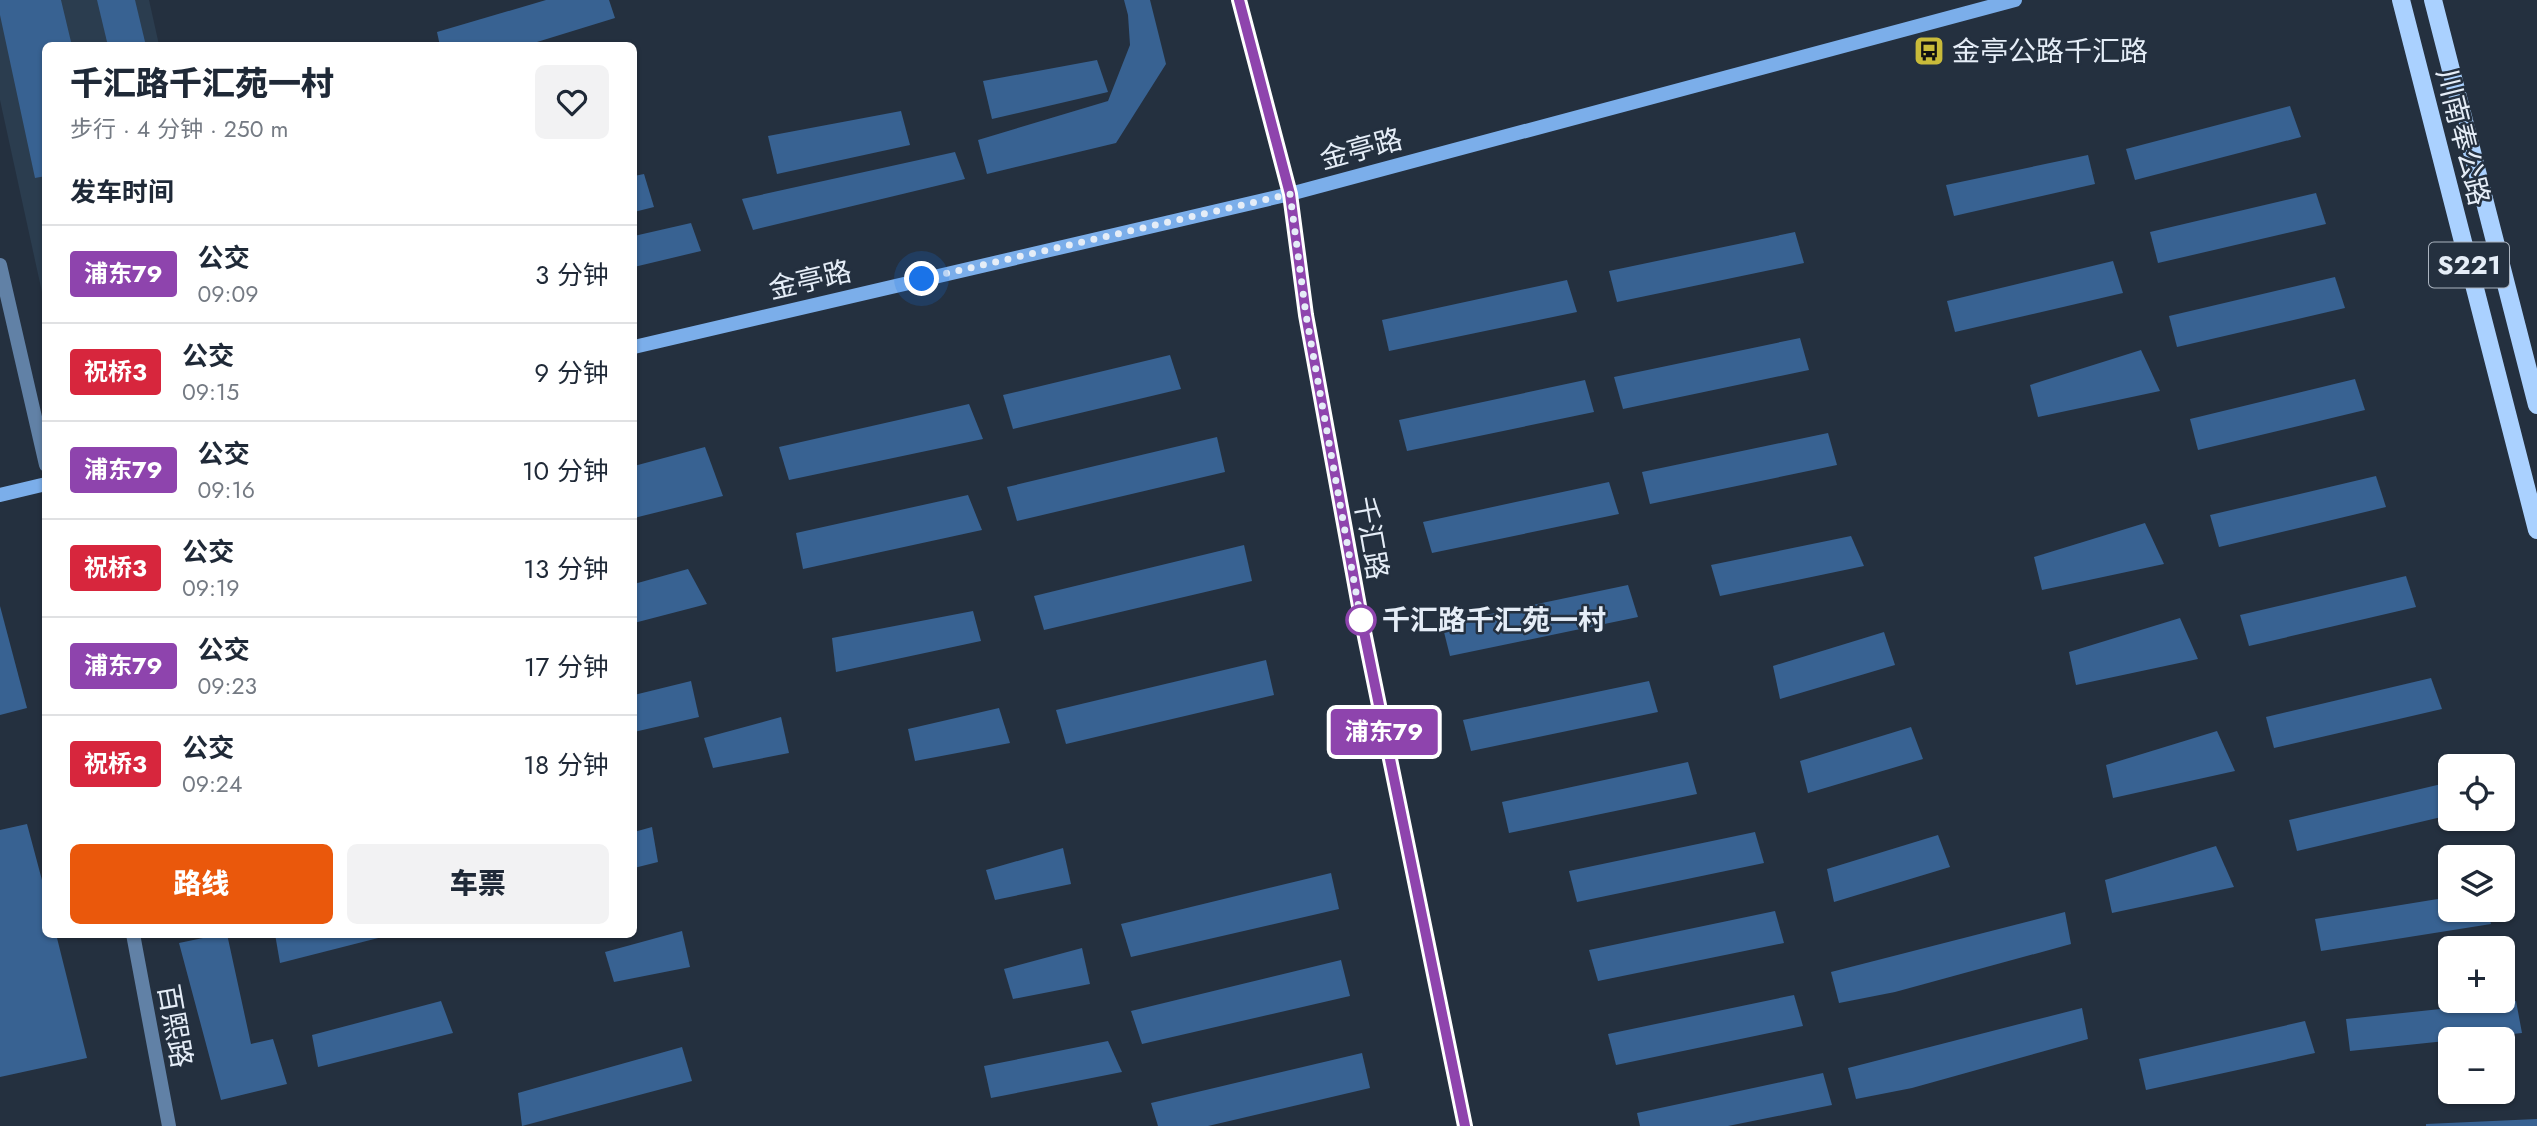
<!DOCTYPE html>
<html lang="zh">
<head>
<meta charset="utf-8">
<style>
	body { margin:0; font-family:Jost,"Noto Sans SC",sans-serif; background:#f2f2f3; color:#1f2937; height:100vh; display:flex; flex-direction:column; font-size:26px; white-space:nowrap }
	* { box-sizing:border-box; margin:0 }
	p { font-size:23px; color:#747a83 }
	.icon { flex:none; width:38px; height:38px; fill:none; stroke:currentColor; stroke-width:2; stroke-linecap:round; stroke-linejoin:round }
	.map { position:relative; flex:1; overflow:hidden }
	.drawer { position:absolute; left:42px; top:42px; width:595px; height:896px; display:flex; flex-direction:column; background:#fff; border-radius:10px; box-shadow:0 2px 5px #0004 }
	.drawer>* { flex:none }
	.badge { padding:0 14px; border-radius:5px; font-size:24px; line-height:46px }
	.buttons { position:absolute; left:2438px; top:754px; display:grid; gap:14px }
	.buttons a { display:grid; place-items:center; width:77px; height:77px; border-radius:10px; background:#fff; box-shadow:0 2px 5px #0004; font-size:35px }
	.you { position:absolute; width:35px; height:35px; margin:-18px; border:5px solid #fff; border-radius:50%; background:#1a73e8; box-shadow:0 0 0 10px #1a73e833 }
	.map>.badge { position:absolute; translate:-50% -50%; box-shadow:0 0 0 4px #fff }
	h2 { padding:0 28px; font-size:26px; line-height:63px }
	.round { display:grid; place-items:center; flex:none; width:74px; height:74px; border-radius:10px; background:#f2f2f3 }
	.overview { display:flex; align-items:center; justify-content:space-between; height:119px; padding:0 28px }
	h1 { font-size:33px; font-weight:800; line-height:52px }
	.action { display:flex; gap:14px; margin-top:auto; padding:14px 28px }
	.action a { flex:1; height:80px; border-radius:10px; background:#ea580c; color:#fff; font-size:28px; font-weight:800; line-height:80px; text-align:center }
	.action a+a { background:#f2f2f3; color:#1f2937 }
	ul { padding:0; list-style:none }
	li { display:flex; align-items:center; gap:21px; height:98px; padding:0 28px; border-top:2px solid #e0e1e3 }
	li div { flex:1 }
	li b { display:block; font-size:26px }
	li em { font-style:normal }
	li .badge { min-width:77px; font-weight:700; text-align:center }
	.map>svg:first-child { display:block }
	.built { fill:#2b3d4f }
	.building { fill:#386292 }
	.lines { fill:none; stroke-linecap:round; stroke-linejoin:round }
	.tertiary { stroke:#6181a6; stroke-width:14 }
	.secondary { stroke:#7baeea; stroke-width:14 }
	.primary { stroke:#aad1ff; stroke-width:18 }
	.line-casing { stroke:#fff; stroke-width:16 }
	.line { stroke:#8e44ad; stroke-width:10 }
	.walk { stroke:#e5edf7; stroke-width:7; stroke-dasharray:0 12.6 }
	.stop-dot { fill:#fff; stroke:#8e44ad; stroke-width:3.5 }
	.labels { text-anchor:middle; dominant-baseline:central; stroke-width:5; stroke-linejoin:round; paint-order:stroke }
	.shield { fill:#24303f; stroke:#abb4c0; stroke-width:2 }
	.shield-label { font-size:26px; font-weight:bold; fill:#e5edf7 }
	.poi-label { font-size:28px; fill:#e5edf7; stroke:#24303f; text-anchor:start }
	.street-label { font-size:28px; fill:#e5edf7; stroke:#24303f }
	.stop-label { font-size:28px; font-weight:bold; fill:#e5edf7; stroke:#24303f; text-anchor:start }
</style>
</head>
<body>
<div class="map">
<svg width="2537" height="1126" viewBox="0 0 2537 1126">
	<rect width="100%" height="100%" fill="#24303f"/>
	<path class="built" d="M 0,0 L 149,0 L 159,45 L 46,46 L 45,306 L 0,100 Z"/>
	<g class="building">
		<path d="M 0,0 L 61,0 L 72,46 L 46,46 L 46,176 L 35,178 L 0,15 Z"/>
		<path d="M 97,0 L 135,0 L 146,46 L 108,46 Z"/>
		<path d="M 546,0 L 609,0 L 615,18 L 524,46 L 440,46 L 437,32 Z"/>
		<path d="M 1124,0 L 1150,0 L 1166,64 L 1116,143 L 987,174 L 978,140 L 1108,101 L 1130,45 L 1128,15 Z"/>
		<path d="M 1097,60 L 1108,92 L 992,119 L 983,81 Z"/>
		<path d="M 2290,106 L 2301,137 L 2135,180 L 2126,149 Z"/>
		<path d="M 901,111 L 910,145 L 777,174 L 768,136 Z"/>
		<path d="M 955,152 L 965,179 L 753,230 L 742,199 Z"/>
		<path d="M 2088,155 L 2095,184 L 1954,216 L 1946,185 Z"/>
		<path d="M 644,174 L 654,207 L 634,212 L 634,176 Z"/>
		<path d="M 2316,193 L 2326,224 L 2158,263 L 2150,232 Z"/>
		<path d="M 691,223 L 701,251 L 634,267 L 634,236 Z"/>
		<path d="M 1795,232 L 1804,263 L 1617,302 L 1609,271 Z"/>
		<path d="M 2113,261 L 2123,293 L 1955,332 L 1947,301 Z"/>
		<path d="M 2335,277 L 2345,308 L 2177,347 L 2169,316 Z"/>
		<path d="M 1567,280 L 1577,312 L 1389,351 L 1382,320 Z"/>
		<path d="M 1800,338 L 1809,370 L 1623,409 L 1614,377 Z"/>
		<path d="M 2141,350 L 2160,391 L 2038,417 L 2030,385 Z"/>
		<path d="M 1170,355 L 1181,389 L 1013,429 L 1003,395 Z"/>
		<path d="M 2355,379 L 2365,410 L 2198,450 L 2190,419 Z"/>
		<path d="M 1585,380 L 1594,412 L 1407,451 L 1399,420 Z"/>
		<path d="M 969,404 L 983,439 L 789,480 L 779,447 Z"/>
		<path d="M 1828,433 L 1837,465 L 1650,504 L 1642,472 Z"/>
		<path d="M 1217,437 L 1225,472 L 1017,521 L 1007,487 Z"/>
		<path d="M 705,447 L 723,496 L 634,518 L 634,466 Z"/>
		<path d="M 2376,476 L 2386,507 L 2219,547 L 2210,515 Z"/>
		<path d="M 1609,482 L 1619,514 L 1432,553 L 1423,522 Z"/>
		<path d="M 968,495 L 982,530 L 803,569 L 796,533 Z"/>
		<path d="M 2145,523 L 2164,564 L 2042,590 L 2034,557 Z"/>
		<path d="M 1851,536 L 1864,566 L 1720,596 L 1711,565 Z"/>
		<path d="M 1244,545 L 1252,581 L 1044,630 L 1034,596 Z"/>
		<path d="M 688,569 L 707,604 L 634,623 L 634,584 Z"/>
		<path d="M 2406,576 L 2416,607 L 2249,646 L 2240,615 Z"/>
		<path d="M 1628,585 L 1638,617 L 1450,656 L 1442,624 Z"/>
		<path d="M 0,606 L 27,708 L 0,715 Z"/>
		<path d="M 973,611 L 981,641 L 836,672 L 832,638 Z"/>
		<path d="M 2180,618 L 2198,659 L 2076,685 L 2069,652 Z"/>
		<path d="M 1884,632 L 1895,665 L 1780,699 L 1773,666 Z"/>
		<path d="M 1266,660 L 1274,695 L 1066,744 L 1056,710 Z"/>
		<path d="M 2431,678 L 2442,709 L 2274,748 L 2266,717 Z"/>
		<path d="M 691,681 L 699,717 L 634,732 L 634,695 Z"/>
		<path d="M 1649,681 L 1658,712 L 1471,751 L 1463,720 Z"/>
		<path d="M 999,708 L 1010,743 L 915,761 L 908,729 Z"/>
		<path d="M 781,717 L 789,753 L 713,768 L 704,738 Z"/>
		<path d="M 1911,727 L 1923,759 L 1808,793 L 1800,761 Z"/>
		<path d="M 2217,731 L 2235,771 L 2113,798 L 2106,765 Z"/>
		<path d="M 1688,762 L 1697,794 L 1509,833 L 1502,802 Z"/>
		<path d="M 2450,782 L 2450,815 L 2297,851 L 2289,820 Z"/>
		<path d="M 27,824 L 46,895 L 46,934 L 56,934 L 87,1058 L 0,1077 L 0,830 Z"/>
		<path d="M 652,827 L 658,862 L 634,868 L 634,832 Z"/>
		<path d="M 1755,832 L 1764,863 L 1577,902 L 1569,871 Z"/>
		<path d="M 1938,835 L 1950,867 L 1834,902 L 1827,869 Z"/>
		<path d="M 2216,846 L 2234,887 L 2112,913 L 2105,880 Z"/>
		<path d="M 1063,848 L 1071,884 L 995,900 L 986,870 Z"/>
		<path d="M 1331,873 L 1339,909 L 1131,957 L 1121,924 Z"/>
		<path d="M 2450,897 L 2450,910 L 2487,910 L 2491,924 L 2321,951 L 2315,919 Z"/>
		<path d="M 1775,911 L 1784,943 L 1598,981 L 1589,950 Z"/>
		<path d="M 2065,912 L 2071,944 L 1895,992 L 1839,1003 L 1831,972 Z"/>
		<path d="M 682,931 L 690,967 L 614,982 L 605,952 Z"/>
		<path d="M 222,934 L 227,934 L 251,1044 L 273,1039 L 287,1084 L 221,1100 L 179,943 Z"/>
		<path d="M 275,934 L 389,934 L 390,935 L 280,963 Z"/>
		<path d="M 1082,948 L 1090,984 L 1013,999 L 1004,969 Z"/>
		<path d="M 1341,960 L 1350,996 L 1142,1044 L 1131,1011 Z"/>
		<path d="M 1794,995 L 1803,1026 L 1616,1065 L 1608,1034 Z"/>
		<path d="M 441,1001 L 453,1033 L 318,1067 L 312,1035 Z"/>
		<path d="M 2516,1001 L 2522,1033 L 2350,1051 L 2346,1019 Z"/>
		<path d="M 2082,1008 L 2088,1039 L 1912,1088 L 1856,1099 L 1848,1068 Z"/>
		<path d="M 2305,1021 L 2315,1053 L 2146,1090 L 2139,1059 Z"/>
		<path d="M 1108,1041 L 1122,1072 L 991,1098 L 984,1066 Z"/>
		<path d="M 682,1047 L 692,1081 L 522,1126 L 518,1093 Z"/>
		<path d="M 1362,1053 L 1370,1088 L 1208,1126 L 1158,1126 L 1151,1103 Z"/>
		<path d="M 1823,1073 L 1832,1105 L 1728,1126 L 1640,1126 L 1637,1113 Z"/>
		<path d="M 2537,1119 L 2537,1126 L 2426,1126 L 2426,1124 Z"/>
	</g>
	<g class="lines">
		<g class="tertiary">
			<path d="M 1239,0 L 1290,194 L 1306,315 L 1361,617 L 1465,1126"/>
			<path d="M 0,265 L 46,465"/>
			<path d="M 133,934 L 169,1126"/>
		</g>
		<g class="secondary">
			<path d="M 634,347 L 1290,194 L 2015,0"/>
			<path d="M 0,495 L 46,484"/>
		</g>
		<g class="primary">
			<path d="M 2401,0 L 2537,530"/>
			<path d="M 2433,0 L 2537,405"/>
		</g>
	</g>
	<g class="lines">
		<g class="line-casing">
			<path id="line" d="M 1239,0 L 1290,194 L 1306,315 L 1361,617 L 1465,1126"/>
		</g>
		<use href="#line" class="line"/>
		<path class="walk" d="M 922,279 L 1290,194 L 1306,315 L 1361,620"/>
	</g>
	<defs>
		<g id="bus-square" transform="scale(1.575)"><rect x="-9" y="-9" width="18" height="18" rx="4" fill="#c9bb3a" stroke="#24303f"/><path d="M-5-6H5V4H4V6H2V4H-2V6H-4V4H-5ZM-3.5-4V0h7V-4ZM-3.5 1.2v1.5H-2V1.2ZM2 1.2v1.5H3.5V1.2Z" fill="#111"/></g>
	</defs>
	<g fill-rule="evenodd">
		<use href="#bus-square" x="1929" y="51"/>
	</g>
	<circle class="stop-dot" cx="1361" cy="620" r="14"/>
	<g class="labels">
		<rect class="shield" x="2429" y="242.5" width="80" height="45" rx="5"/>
		<g class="shield-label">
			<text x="2469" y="265">S221</text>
		</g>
		<g class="poi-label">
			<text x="1952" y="51">金亭公路千汇路</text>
		</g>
		<g class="street-label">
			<text transform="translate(2463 137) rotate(76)">川南奉公路</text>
			<text transform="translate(1361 149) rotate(-15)">金亭路</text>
			<text transform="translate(810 280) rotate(-13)">金亭路</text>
			<text transform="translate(1371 538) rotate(80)">千汇路</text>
			<text transform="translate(175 1026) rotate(80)">百熙路</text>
		</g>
		<g class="stop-label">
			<text x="1382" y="620">千汇路千汇苑一村</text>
		</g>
	</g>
</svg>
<div class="buttons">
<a><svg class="icon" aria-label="locate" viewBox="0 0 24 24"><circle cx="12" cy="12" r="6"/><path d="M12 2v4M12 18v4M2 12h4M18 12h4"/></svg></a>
<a><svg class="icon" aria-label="layers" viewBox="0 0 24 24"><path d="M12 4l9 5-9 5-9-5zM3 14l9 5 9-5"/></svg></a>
<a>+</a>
<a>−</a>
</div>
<div class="you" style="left:922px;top:279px"></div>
<b class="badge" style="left:1384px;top:732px;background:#8e44ad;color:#fff">浦东79</b>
<section class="drawer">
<div class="overview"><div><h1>千汇路千汇苑一村</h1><p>步行 · 4 分钟 · 250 m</p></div><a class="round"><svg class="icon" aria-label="heart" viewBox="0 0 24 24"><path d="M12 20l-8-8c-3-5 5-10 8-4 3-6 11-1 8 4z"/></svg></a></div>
<h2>发车时间</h2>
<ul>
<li><span class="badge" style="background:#8e44ad;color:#fff">浦东79</span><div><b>公交</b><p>09:09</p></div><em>3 分钟</em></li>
<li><span class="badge" style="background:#d7263d;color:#fff">祝桥3</span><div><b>公交</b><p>09:15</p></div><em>9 分钟</em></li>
<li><span class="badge" style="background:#8e44ad;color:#fff">浦东79</span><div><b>公交</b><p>09:16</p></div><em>10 分钟</em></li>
<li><span class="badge" style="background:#d7263d;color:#fff">祝桥3</span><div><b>公交</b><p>09:19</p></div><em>13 分钟</em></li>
<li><span class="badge" style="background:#8e44ad;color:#fff">浦东79</span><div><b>公交</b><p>09:23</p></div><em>17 分钟</em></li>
<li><span class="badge" style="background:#d7263d;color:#fff">祝桥3</span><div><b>公交</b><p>09:24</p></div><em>18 分钟</em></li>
</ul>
<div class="action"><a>路线</a><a>车票</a></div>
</section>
</div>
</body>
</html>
